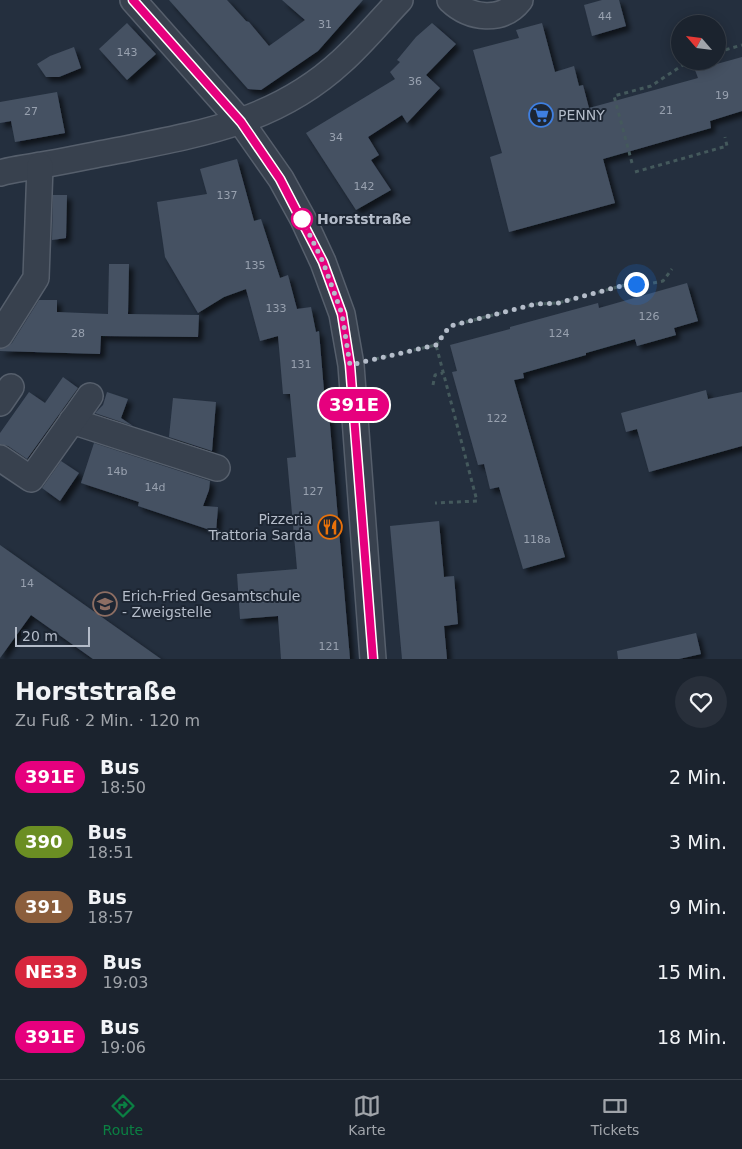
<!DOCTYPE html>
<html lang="de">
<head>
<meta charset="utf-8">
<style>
	body { margin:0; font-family:"DejaVu Sans",sans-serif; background:#282f3a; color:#f1f3f6; height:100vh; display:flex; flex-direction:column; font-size:19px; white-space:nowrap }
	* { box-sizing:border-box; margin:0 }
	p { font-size:16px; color:#a0a4aa }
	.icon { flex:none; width:28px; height:28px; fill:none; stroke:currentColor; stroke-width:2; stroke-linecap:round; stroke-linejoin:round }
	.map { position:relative; height:659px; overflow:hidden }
	.details { display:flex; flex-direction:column; background:#1b232e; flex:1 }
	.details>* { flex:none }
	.badge { padding:0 10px; border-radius:16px; font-size:18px; line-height:32px }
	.needle { width:32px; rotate:298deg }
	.fabs { position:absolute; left:671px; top:15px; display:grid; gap:10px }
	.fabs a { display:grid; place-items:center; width:55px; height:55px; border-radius:50%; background:#1b232e; box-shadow:0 2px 12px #0003,0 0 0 1px #39404a; font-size:25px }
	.scale { position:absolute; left:15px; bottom:12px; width:75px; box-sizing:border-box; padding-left:5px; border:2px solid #b4bcc9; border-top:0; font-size:14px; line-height:18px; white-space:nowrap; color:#b4bcc9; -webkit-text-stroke:4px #1d2633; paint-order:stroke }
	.you { position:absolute; width:25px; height:25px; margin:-12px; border:4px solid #fff; border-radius:50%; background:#1a73e8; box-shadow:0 0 0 8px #1a73e833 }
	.map>.badge { position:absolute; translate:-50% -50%; box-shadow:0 0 0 2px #fff }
	.round { display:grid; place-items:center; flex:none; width:52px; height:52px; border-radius:26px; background:#282f3a }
	.summary { display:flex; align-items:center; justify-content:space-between; height:85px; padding:0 15px }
	h1 { font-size:24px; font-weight:600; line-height:38px }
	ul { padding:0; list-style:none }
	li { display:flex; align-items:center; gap:15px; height:65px; padding:0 15px }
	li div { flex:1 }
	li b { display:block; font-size:19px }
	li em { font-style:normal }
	li .badge { min-width:55px; font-weight:700; text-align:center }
	.menu { display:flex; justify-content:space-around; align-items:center; height:70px; border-top:1px solid #39404a; background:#1b232e; font-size:14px; color:#a0a4aa }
	.menu a { display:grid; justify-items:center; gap:2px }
	.menu .active { color:#0b8043 }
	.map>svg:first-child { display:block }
	.building { fill:#455162; filter:url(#shadow) }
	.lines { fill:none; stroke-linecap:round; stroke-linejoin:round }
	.minor-casing { stroke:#565f6c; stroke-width:28 }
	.path { stroke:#44595c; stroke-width:3; stroke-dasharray:4 4; stroke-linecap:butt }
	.minor { stroke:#38414e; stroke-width:25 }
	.line-casing { stroke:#fff; stroke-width:11 }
	.line { stroke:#e6007e; stroke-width:8 }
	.walk { stroke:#b4bcc9; stroke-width:5; stroke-dasharray:0 9 }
	.stop-dot { fill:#fff; stroke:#e6007e; stroke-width:2.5 }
	.labels { text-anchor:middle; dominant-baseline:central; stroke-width:4; stroke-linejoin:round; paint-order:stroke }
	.number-label { font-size:11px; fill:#98a1af }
	.poi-label { font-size:14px; fill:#b4bcc9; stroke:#1d2633; text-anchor:start }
	.stop-label { font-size:14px; font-weight:bold; fill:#b4bcc9; stroke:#1d2633; text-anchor:start }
</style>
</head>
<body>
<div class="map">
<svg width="742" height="659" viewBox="0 0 742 659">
	<defs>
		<filter id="shadow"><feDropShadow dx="4.5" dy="4.5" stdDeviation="2.5" flood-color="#0009"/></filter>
	</defs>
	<rect width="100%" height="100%" fill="#242f3e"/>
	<g class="building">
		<path d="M 169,0 L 227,0 L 246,21 L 249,22 L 269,46 L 305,20 L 282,0 L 363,0 L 318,51 L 261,90 L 248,89 Z"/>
		<path d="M 602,0 L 619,0 L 626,26 L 592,36 L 584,5 Z"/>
		<path d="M 127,23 L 156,54 L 127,80 L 99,49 Z"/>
		<path d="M 432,23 L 456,44 L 426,75 L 440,88 L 407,123 L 402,115 L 368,137 L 379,155 L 371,160 L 391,190 L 356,210 L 306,133 L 395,79 L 390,72 L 400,62 L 397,60 L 416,37 Z"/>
		<path d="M 542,23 L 555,72 L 574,66 L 579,86 L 583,85 L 589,108 L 698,78 L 695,70 L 742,57 L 742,111 L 710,121 L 711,128 L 603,159 L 615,203 L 509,232 L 490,157 L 502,153 L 473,50 L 519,38 L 516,30 Z"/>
		<path d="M 74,47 L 81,68 L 59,77 L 46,77 L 37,64 L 50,56 Z"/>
		<path d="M 57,92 L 65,133 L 15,142 L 11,121 L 0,123 L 0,102 Z"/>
		<path d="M 237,159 L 254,221 L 261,219 L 280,278 L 288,275 L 297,309 L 311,307 L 316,332 L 319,331 L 324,391 L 327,390 L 350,659 L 281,659 L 278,616 L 240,619 L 237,574 L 297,569 L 287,458 L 296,457 L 290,394 L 283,394 L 278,336 L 260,341 L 246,289 L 224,297 L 198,313 L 165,257 L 157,202 L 207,194 L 200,169 Z"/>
		<path d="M 53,195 L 67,195 L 66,238 L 52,240 Z"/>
		<path d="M 109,264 L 129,264 L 128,314 L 199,315 L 198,337 L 101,336 L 100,354 L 0,351 L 0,349 L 7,347 L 12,343 L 39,300 L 57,300 L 57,312 L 108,314 Z"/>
		<path d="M 687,283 L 698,321 L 674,328 L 676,335 L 637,346 L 635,339 L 586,353 L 586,355 L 523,373 L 524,378 L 514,380 L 565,557 L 523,569 L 499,487 L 490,489 L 484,464 L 478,465 L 452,372 L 457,371 L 450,345 L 510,329 L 510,327 L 598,303 L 599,308 Z"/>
		<path d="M 63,377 L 78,388 L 27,459 L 8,446 L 0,444 L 0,433 L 29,392 L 45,403 Z"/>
		<path d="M 706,390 L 708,399 L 742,392 L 742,446 L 649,472 L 637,429 L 626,432 L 621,413 Z"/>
		<path d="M 107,392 L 128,399 L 121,418 L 133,426 L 95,413 L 103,405 Z"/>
		<path d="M 173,398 L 216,402 L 212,451 L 169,437 Z"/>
		<path d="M 94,443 L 210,481 L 209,490 L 203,506 L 218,507 L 216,532 L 138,506 L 139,502 L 81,483 Z"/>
		<path d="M 61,461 L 79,473 L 60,501 L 42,488 Z"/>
		<path d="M 439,521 L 444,577 L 454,576 L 458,624 L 444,626 L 447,659 L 402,659 L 390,526 Z"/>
		<path d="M 0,545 L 161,659 L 93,659 L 31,615 L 0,658 Z"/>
		<path d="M 696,633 L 701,654 L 679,659 L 618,659 L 617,651 Z"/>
	</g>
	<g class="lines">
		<g class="minor-casing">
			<g id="minor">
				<path d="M 133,0 L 241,122 L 281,179 L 303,219 L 323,262 L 342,314 L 351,365 L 373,659"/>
				<path d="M 450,0 C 470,19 502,23 520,0"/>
				<path d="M 0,173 C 13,169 27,168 41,165 C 62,162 83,157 105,153 C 193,135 273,125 342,61 C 363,42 381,20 400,0"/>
				<path d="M 0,335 L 36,278 L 40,166"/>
				<path d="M 0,403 L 11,387"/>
				<path d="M 72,421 L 217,468"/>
				<path d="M 0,458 L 31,479 L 90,396"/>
			</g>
		</g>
		<g class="path">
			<path d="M 718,52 L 742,45"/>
			<path d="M 632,163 L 614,96 L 651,86 L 689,61"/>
			<path d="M 635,172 L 727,146 L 725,137"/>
			<path d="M 436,345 L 450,326 L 536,304 L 558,303 L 625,285 L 648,284 L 663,281 L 672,269"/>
			<path d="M 375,359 L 436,345 L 477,501 L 435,503"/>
			<path d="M 433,385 L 435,375 L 443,373"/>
		</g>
		<use href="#minor" class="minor"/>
	</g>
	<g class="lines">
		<g class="line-casing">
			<path id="line" d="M 133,0 L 241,122 L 280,179 L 323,262 L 342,314 L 350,365 L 373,659"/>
		</g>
		<use href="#line" class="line"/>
		<path class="walk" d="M 302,219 L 323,262 L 342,314 L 350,365 L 436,345 L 450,326 L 536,304 L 558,303 L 625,285 L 636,284"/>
	</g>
	<defs>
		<g id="supermarket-ring" transform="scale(1.25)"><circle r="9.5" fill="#1d2633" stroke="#3f7fe0" stroke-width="1.5"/><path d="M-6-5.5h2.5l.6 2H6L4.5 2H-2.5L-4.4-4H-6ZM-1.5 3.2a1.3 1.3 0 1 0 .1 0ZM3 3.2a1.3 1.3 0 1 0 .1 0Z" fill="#3f7fe0"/></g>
		<g id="restaurant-ring" transform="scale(1.25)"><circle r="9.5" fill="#1d2633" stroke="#e8710a" stroke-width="1.5"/><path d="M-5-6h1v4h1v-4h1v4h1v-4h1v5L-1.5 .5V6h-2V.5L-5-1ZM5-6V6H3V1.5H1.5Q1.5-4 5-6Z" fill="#e8710a"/></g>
		<g id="school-ring" transform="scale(1.25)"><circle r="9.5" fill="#1d2633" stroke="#8d6e63" stroke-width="1.5"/><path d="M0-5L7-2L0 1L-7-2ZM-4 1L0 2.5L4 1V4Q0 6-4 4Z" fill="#8d6e63"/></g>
	</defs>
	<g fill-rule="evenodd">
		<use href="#supermarket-ring" x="541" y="115"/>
		<use href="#restaurant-ring" x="330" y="527"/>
		<use href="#school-ring" x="105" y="604"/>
	</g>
	<circle class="stop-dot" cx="302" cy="219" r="10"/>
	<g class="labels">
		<g class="number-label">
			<text x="605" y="16">44</text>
			<text x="325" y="24">31</text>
			<text x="127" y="52">143</text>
			<text x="415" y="81">36</text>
			<text x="722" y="95">19</text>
			<text x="666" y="110">21</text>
			<text x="31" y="111">27</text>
			<text x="336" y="137">34</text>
			<text x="364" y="186">142</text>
			<text x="227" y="195">137</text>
			<text x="255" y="265">135</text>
			<text x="276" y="308">133</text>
			<text x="649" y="316">126</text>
			<text x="78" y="333">28</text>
			<text x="559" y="333">124</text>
			<text x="301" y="364">131</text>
			<text x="497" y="418">122</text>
			<text x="117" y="471">14b</text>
			<text x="155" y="487">14d</text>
			<text x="313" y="491">127</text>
			<text x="537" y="539">118a</text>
			<text x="27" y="583">14</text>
			<text x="329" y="646">121</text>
		</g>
		<g class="poi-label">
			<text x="558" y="115">PENNY</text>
			<text x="312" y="519" text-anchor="end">Pizzeria<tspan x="312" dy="16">Trattoria Sarda</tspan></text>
			<text x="122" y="596">Erich-Fried Gesamtschule<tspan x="122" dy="16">- Zweigstelle</tspan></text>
		</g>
		<g class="stop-label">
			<text x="317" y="219">Horststraße</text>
		</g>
	</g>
</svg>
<div class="fabs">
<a><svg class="needle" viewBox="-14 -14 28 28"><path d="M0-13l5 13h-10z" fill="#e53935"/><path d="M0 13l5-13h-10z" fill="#a0a4aa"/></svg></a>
</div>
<div class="scale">20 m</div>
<div class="you" style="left:636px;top:284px"></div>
<b class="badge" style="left:354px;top:405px;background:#e6007e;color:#fff">391E</b>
</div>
<section class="details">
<div class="summary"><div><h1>Horststraße</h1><p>Zu Fuß · 2 Min. · 120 m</p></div><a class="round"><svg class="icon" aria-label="heart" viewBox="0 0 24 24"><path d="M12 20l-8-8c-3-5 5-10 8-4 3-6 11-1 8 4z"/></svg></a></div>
<ul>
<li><span class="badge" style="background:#e6007e;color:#fff">391E</span><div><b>Bus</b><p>18:50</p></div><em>2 Min.</em></li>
<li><span class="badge" style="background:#6b8e23;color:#fff">390</span><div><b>Bus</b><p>18:51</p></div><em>3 Min.</em></li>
<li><span class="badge" style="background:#8b5e3c;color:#fff">391</span><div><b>Bus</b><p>18:57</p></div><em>9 Min.</em></li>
<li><span class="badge" style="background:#d7263d;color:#fff">NE33</span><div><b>Bus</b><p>19:03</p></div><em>15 Min.</em></li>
<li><span class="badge" style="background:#e6007e;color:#fff">391E</span><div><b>Bus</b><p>19:06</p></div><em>18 Min.</em></li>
</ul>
</section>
<nav class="menu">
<a class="active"><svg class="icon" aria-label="directions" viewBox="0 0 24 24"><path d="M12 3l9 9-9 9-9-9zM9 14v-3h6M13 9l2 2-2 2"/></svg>Route</a>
<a><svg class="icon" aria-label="map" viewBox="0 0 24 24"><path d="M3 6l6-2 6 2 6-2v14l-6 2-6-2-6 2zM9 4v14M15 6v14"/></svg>Karte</a>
<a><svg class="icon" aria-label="tickets" viewBox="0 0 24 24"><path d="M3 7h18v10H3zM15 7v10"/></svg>Tickets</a>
</nav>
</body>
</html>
